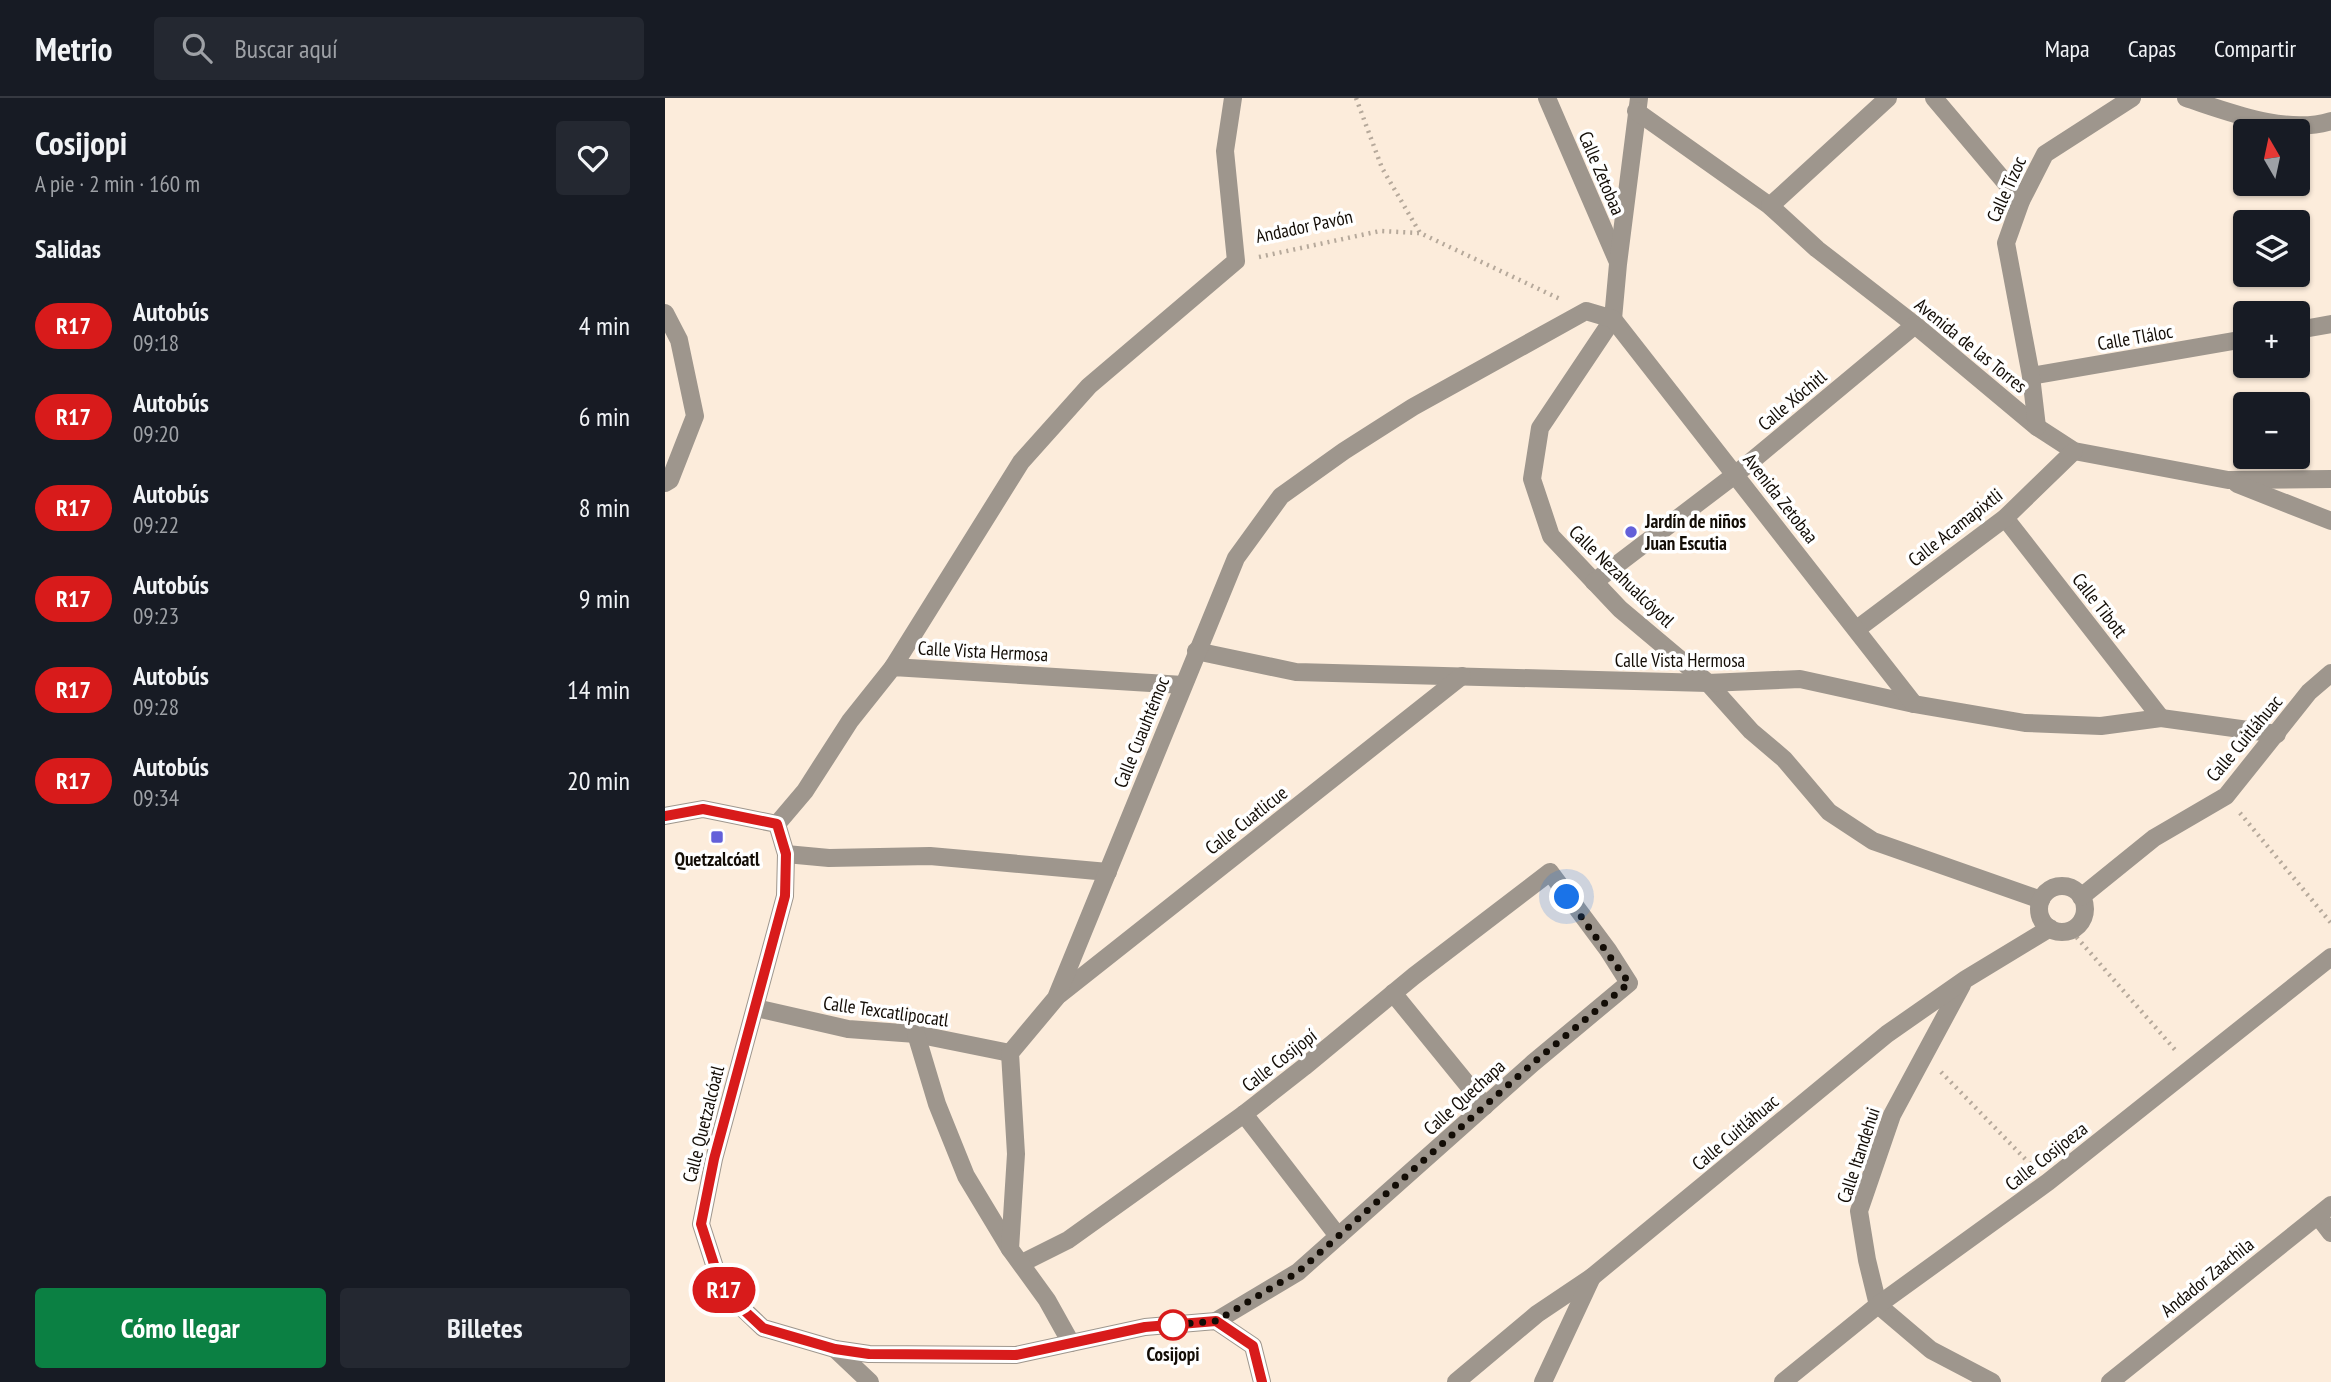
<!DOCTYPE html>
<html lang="es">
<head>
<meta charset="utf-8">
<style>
	body { margin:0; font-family:"PT Sans Narrow",sans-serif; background:#242831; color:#f1f3f6; height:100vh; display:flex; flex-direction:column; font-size:26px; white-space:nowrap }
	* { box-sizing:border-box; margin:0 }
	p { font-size:23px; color:#9ea1a6 }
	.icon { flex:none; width:38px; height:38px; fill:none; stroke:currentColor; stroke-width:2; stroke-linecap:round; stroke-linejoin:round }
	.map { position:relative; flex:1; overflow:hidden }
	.sheet { display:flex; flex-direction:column; background:#171b24; width:665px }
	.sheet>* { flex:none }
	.badge { padding:0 14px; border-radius:23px; font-size:24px; line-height:46px }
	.needle { width:46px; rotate:351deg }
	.controls { position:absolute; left:1568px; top:21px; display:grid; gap:14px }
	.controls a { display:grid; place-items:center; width:77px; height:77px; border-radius:7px; background:#171b24; box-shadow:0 2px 5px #0004; font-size:35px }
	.you { position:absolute; width:35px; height:35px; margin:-18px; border:5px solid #fff; border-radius:50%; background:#1a73e8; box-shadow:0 0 0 10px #1a73e833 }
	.map>.badge { position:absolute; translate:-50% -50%; box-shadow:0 0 0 4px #fff }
	h2 { padding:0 35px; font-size:26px; line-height:63px }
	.round { display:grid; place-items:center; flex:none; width:74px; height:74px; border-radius:7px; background:#242831 }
	.headline { display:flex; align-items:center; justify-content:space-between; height:119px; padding:0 35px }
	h1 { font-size:33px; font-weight:700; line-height:52px }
	.primary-button { display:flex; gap:14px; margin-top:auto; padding:14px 35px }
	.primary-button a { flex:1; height:80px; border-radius:7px; background:#0b8043; color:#fff; font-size:28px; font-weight:700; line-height:80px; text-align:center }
	.primary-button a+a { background:#242831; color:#f1f3f6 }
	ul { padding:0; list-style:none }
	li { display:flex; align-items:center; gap:21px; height:91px; padding:0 35px }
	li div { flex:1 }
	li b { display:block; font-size:26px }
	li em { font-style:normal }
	li .badge { min-width:77px; font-weight:700; text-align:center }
	header { display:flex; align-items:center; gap:42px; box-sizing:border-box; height:98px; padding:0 35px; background:#171b24; border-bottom:2px solid #363941 }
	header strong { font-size:33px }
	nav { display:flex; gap:38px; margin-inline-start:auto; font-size:24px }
	.search { width:490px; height:63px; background:#242831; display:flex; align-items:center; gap:18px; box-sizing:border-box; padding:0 24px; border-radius:7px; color:#9ea1a6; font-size:26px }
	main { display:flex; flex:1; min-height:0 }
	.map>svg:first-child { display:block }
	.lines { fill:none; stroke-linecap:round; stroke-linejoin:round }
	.path { stroke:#b6a99b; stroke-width:4.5; stroke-dasharray:2 5; stroke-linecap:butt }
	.minor { stroke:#9e968d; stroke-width:18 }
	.tertiary { stroke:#9e968d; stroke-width:18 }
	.line-casing { stroke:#fff; stroke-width:16 }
	.line { stroke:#d81b1b; stroke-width:10 }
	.walk { stroke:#130d06; stroke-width:7; stroke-dasharray:0 12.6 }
	.poi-dot { fill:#6360d9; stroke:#fff; stroke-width:2.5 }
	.stop-dot { fill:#fff; stroke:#d81b1b; stroke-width:3.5 }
	.labels { text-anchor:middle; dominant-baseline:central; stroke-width:7; stroke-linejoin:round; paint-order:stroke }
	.street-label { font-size:19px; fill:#130d06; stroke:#fff }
	.poi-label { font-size:19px; font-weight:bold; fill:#130d06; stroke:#fff; text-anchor:start }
	.stop-label { font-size:19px; font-weight:bold; fill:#130d06; stroke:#fff }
</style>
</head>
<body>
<header>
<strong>Metrio</strong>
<div class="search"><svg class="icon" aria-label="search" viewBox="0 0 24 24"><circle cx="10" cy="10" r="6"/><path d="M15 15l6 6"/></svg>Buscar aquí</div>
<nav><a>Mapa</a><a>Capas</a><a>Compartir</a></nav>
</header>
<main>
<section class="sheet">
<div class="headline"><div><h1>Cosijopi</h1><p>A pie · 2 min · 160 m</p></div><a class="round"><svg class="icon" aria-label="heart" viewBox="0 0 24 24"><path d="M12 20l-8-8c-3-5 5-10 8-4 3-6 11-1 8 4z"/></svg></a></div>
<h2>Salidas</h2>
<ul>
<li><span class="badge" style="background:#d81b1b;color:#fff">R17</span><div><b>Autobús</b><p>09:18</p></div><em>4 min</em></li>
<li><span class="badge" style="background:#d81b1b;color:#fff">R17</span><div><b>Autobús</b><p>09:20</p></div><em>6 min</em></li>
<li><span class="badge" style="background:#d81b1b;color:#fff">R17</span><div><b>Autobús</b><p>09:22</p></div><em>8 min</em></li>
<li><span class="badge" style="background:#d81b1b;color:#fff">R17</span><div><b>Autobús</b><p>09:23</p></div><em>9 min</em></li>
<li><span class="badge" style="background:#d81b1b;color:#fff">R17</span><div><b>Autobús</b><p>09:28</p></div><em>14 min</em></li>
<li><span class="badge" style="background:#d81b1b;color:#fff">R17</span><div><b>Autobús</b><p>09:34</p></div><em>20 min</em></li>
</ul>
<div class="primary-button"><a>Cómo llegar</a><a>Billetes</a></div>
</section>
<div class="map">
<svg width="1666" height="1284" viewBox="0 0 1666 1284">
	<rect width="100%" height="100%" fill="#fcecdb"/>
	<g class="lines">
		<g class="path">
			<path d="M 691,0 L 717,70 L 755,135 L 895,201"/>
			<path d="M 594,159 L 715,133 L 754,135"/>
			<path d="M 1575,715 L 1666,825"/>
			<path d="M 1407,834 L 1512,954"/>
			<path d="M 1276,974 L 1367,1068"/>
		</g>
		<g class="minor">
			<path d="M 882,0 L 952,162"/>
			<path d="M 974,0 L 953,166 L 948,221 L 875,330 L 867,381 L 886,438 L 955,511 L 1043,585 L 1086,633 L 1119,661 L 1164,714 L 1208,743 L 1376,802"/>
			<path d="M 1269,0 L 1356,103"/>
			<path d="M 1521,0 C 1564,14 1621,37 1666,23"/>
			<path d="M 971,13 L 1105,108 L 1152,151 L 1250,227 L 1372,329 L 1409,353 L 1563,382 L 1666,381"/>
			<path d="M 1105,108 L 1223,0"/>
			<path d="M 0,215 L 14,242 L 30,318 L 5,382 L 0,385"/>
			<path d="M 1633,232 L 1666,226"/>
			<path d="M 1366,278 L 1580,241"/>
			<path d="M 1372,329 L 1366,278 L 1341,145 L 1356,103 L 1380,56 L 1467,0"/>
			<path d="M 1572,386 L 1666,423"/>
			<path d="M 1340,420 L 1496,620"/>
			<path d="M 929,484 L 1071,376 L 1250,227"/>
			<path d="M 1192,531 L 1340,420 L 1409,353"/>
			<path d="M 531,553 L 631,574 L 1043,585 L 1135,581 L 1249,606 L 1360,625 L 1436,628 L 1496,620 L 1612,636"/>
			<path d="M 228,569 L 356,364 L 424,288 L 571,163 L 560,53 L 568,0"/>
			<path d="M 112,726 L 140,693 L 185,623 L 228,569 L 518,587"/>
			<path d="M 121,756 L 164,760 L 265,758 L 443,774"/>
			<circle cx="1397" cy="811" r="23"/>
			<path d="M 1416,799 L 1489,740 L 1561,698 L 1644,594 L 1666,575"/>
			<path d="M 1297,887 L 1227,1017 L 1194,1113 L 1202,1162 L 1213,1207 L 1266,1252 L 1327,1284"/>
			<path d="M 728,895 L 820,1008"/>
			<path d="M 394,897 L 797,578"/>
			<path d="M 91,910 L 183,931 L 251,936 L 345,955"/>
			<path d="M 251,936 L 272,1006 L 301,1078 L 345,1151"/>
			<path d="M 579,1016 L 673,1138"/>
			<path d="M 1653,1118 L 1666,1135"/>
			<path d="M 357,1165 L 403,1142 L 579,1016 L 639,969 L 749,878 L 885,774 L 943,852 L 964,885 L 868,965 L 633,1174 L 551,1223"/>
			<path d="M 406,1245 L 382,1202 L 345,1151 L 351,1056 L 345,955 L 391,900 L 571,460 L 616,398 L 679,353 L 748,309 L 921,213 L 948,221 L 1249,606"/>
			<path d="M 170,1251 L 205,1284"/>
			<path d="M 791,1284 L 872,1216 L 927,1179 L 1222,936 L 1301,881 L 1385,830"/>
			<path d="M 878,1284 L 927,1179"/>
			<path d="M 1118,1284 L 1213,1207 L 1383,1084 L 1666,859"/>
			<path d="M 1445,1284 L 1666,1107"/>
		</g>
		<path class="tertiary" d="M 0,718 L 38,711 L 112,726 L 121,756 L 120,798 L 49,1061 L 36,1126 L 57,1191 L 98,1230 L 170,1251 L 204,1256 L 351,1257 L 480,1229 L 551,1223 L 588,1248 L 597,1284"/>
	</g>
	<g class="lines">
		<g class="line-casing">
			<path id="line" d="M 0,718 L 38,711 L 112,726 L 121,756 L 120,798 L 49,1061 L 36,1126 L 57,1191 L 84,1217 L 98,1230 L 170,1251 L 204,1256 L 351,1257 L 480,1229 L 551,1223 L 588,1248 L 597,1284"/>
		</g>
		<use href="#line" class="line"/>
		<path class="walk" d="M 508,1227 L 504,1227 L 551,1223 L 633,1174 L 868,965 L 964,885 L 902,799"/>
	</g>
	<g class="poi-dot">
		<circle cx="966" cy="434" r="7"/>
		<rect x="45" y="732" width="14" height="14" rx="3.5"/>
	</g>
	<circle class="stop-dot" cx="508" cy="1227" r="14"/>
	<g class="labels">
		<g class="street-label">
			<text transform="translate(937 75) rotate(67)">Calle Zetobaa</text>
			<text transform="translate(1341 91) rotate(-66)">Calle Tízoc</text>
			<text transform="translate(639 128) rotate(-12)">Andador Pavón</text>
			<text transform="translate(1470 239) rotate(-10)">Calle Tláloc</text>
			<text transform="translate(1306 247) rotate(39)">Avenida de las Torres</text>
			<text transform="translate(1127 302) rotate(-40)">Calle Xóchitl</text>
			<text transform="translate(1116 400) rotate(52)">Avenida Zetobaa</text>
			<text transform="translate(1290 429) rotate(-38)">Calle Acamapixtli</text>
			<text transform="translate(957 478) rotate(44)">Calle Nezahualcóyotl</text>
			<text transform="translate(1435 507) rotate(52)">Calle Tibott</text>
			<text transform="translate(318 553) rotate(3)">Calle Vista Hermosa</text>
			<text x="1015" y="562">Calle Vista Hermosa</text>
			<text transform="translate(476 634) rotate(-68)">Calle Cuauhtémoc</text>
			<text transform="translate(1579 640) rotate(-50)">Calle Cuitláhuac</text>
			<text transform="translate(581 722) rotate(-38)">Calle Cuatlicue</text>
			<text transform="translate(221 913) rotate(8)">Calle Texcatlipocatl</text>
			<text transform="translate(614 962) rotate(-38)">Calle Cosijopí</text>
			<text transform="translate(799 999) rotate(-42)">Calle Quechapa</text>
			<text transform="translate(38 1026) rotate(-76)">Calle Quetzalcóatl</text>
			<text transform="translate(1070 1034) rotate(-40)">Calle Cuitláhuac</text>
			<text transform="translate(1193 1057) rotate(-72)">Calle Itandehui</text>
			<text transform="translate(1381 1058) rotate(-38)">Calle Cosijoeza</text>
			<text transform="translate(1542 1179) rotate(-39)">Andador Zaachila</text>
		</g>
		<g class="poi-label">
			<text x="980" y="423">Jardín de niños<tspan x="980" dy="22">Juan Escutia</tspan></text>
			<text x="52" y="761" text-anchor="middle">Quetzalcóatl</text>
		</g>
		<g class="stop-label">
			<text x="508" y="1256">Cosijopi</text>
		</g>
	</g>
</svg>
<div class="controls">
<a><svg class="needle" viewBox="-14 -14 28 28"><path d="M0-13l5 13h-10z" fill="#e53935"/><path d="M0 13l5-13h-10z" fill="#9ea1a6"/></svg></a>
<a><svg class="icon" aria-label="layers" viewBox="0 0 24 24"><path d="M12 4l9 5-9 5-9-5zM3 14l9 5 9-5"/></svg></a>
<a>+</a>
<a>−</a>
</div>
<div class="you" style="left:902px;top:799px"></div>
<b class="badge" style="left:59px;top:1192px;background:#d81b1b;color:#fff">R17</b>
</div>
</main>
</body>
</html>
